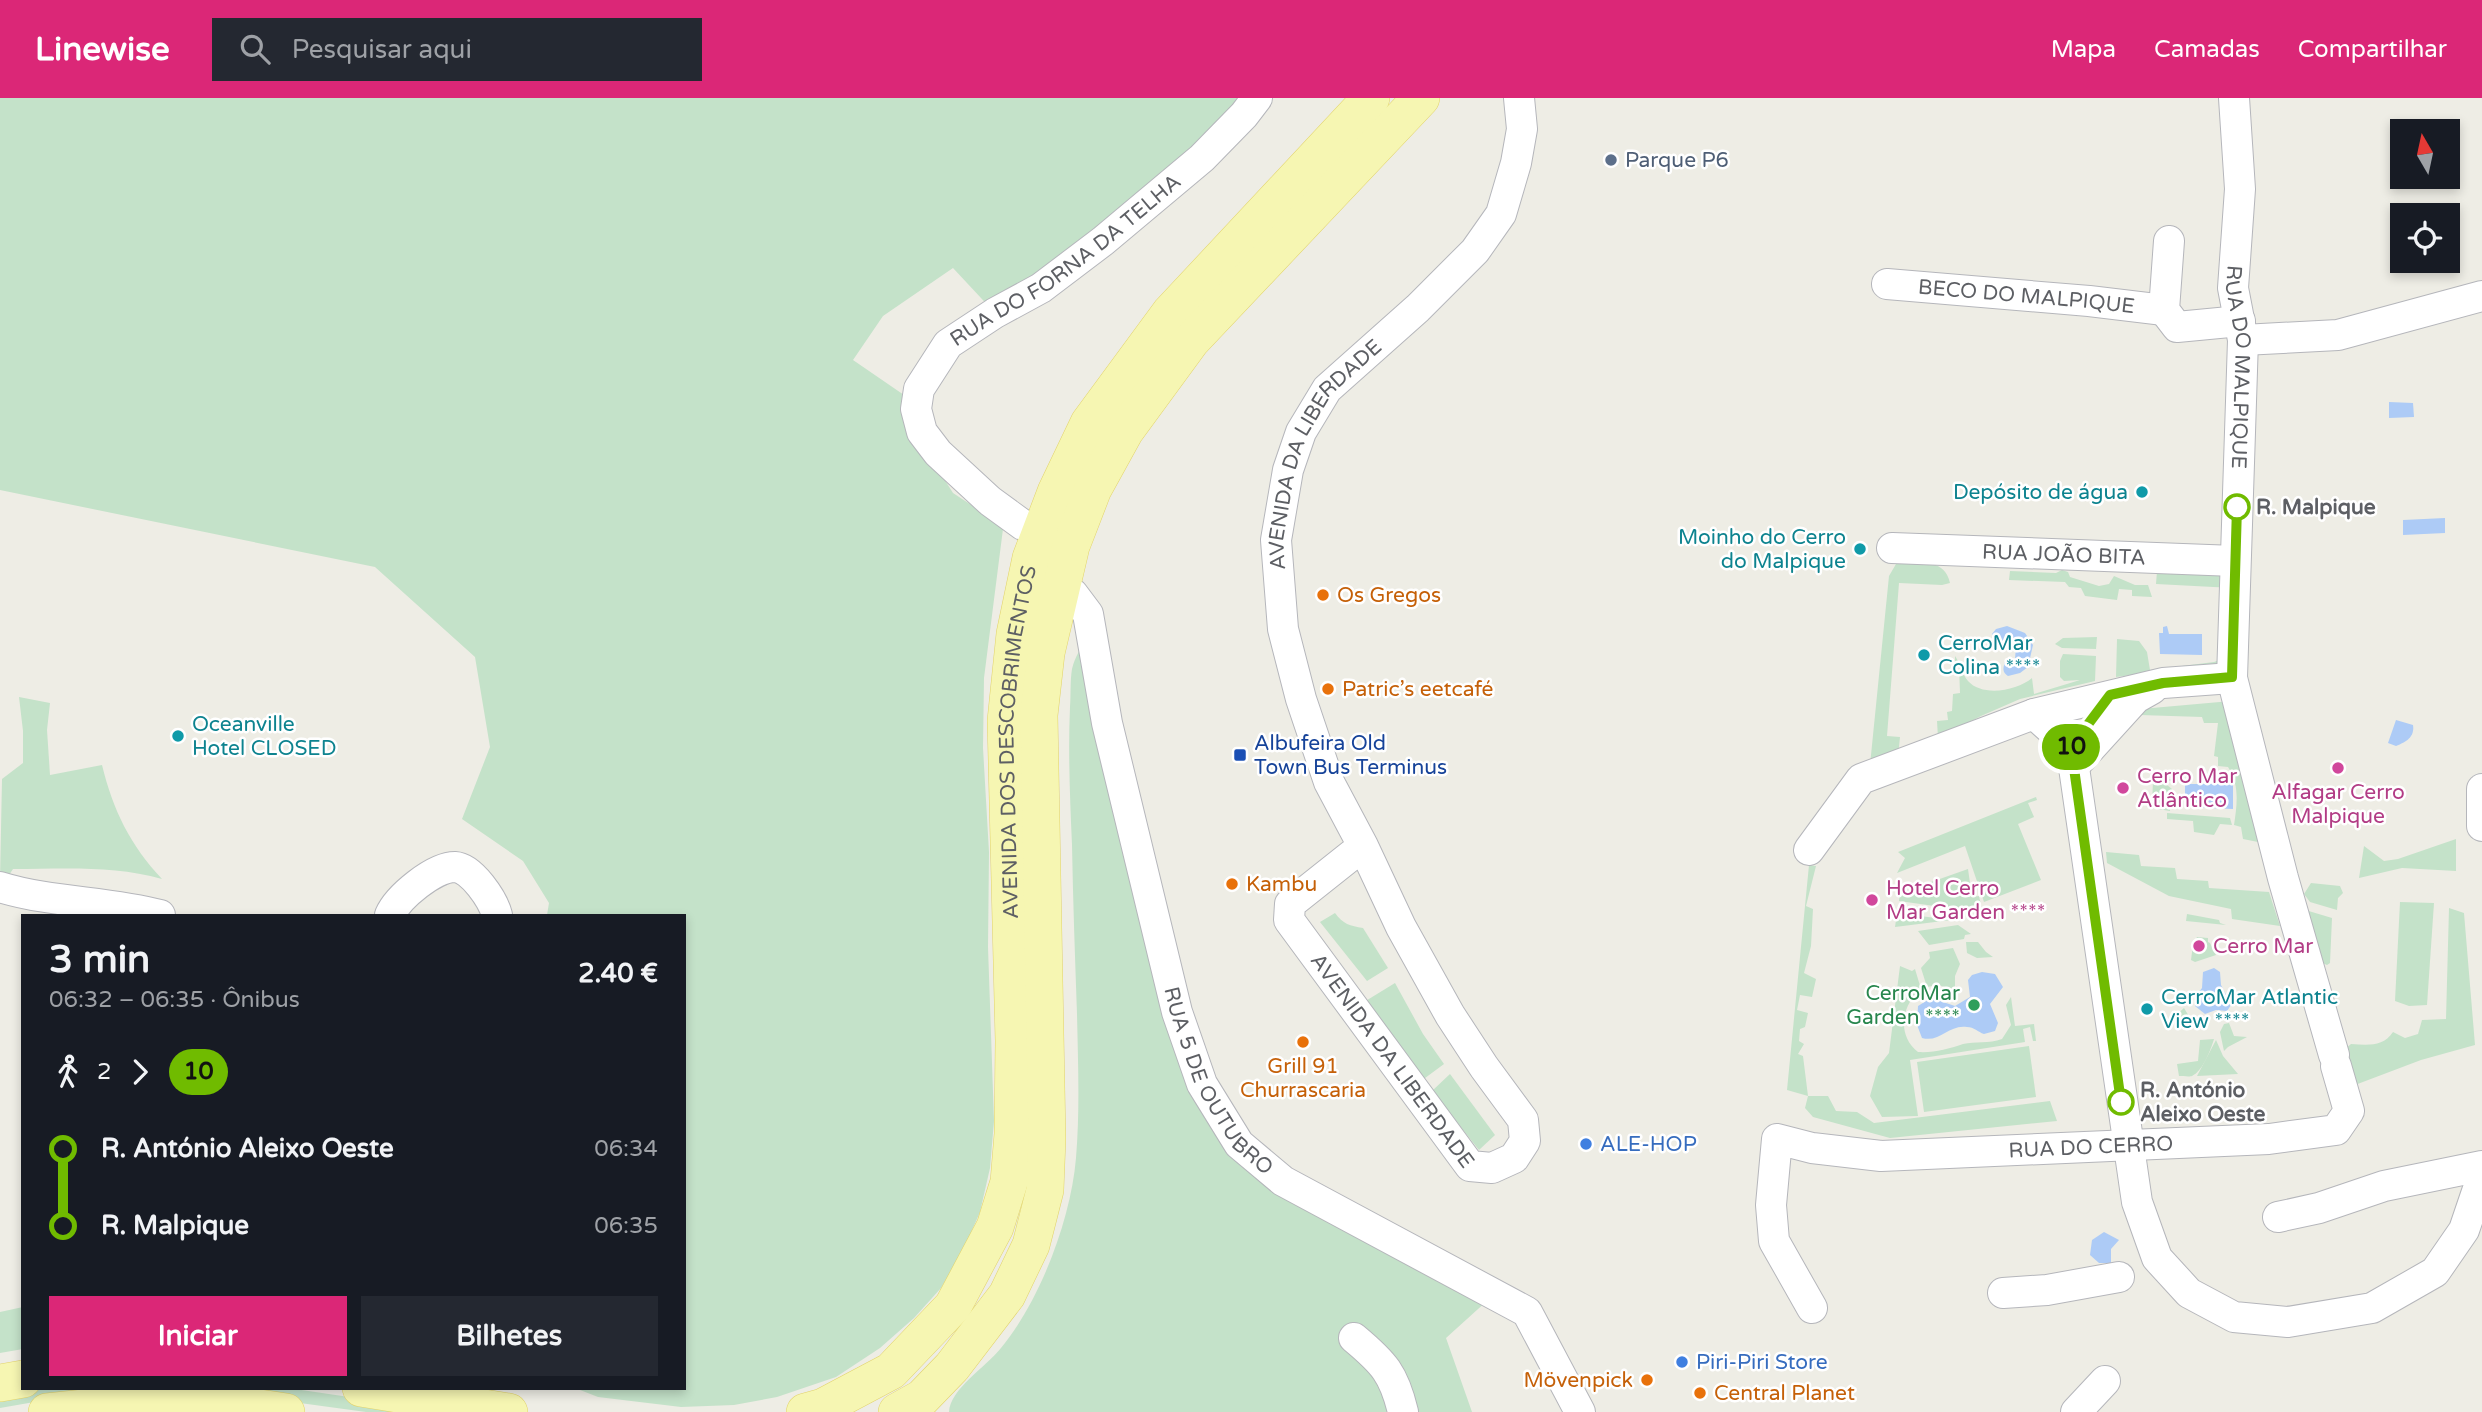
<!DOCTYPE html>
<html lang="pt">
<head>
<meta charset="utf-8">
<style>
	body { margin:0; font-family:"Varela Round",sans-serif; background:#242831; color:#f1f3f6; height:100vh; display:flex; flex-direction:column; font-size:26px; white-space:nowrap }
	* { box-sizing:border-box; margin:0 }
	p { font-size:23px; color:#9ea1a6 }
	.icon { flex:none; width:38px; height:38px; fill:none; stroke:currentColor; stroke-width:2; stroke-linecap:round; stroke-linejoin:round }
	.map { position:relative; flex:1; overflow:hidden }
	.panel { position:absolute; left:21px; top:816px; width:665px; height:476px; display:flex; flex-direction:column; background:#171b24; border-radius:0px; box-shadow:0 4px 10px #0003 }
	.panel>* { flex:none }
	.badge { padding:0 14px; border-radius:23px; font-size:24px; line-height:46px }
	.needle { width:46px; rotate:351deg }
	.fabs { position:absolute; left:2390px; top:21px; display:grid; gap:14px }
	.fabs a { display:grid; place-items:center; width:70px; height:70px; border-radius:0px; background:#171b24; box-shadow:0 4px 10px #0003; font-size:35px }
	.map>.badge { position:absolute; translate:-50% -50%; box-shadow:0 0 0 4px #fff }
	.legs { display:flex; align-items:center; gap:10px; height:77px; padding:0 28px; font-size:23px }
	.legs p { margin-inline-start:auto }
	.headline { display:flex; align-items:center; justify-content:space-between; height:119px; padding:0 28px }
	h1 { font-size:38px; font-weight:700; line-height:52px }
	.button { display:flex; gap:14px; margin-top:auto; padding:14px 28px }
	.button a { flex:1; height:80px; border-radius:0px; background:#db2777; color:#fff; font-size:28px; font-weight:700; line-height:80px; text-align:center }
	.button a+a { background:#242831; color:#f1f3f6 }
	ul { padding:0 28px; list-style:none }
	li { display:flex; align-items:center; gap:24px; height:77px; font-size:26px }
	li i { display:grid; place-items:center; width:10px; height:100%; margin:0 9px; background:currentColor }
	li i::after { content:''; width:18px; height:18px; margin:-9px; border:5px solid; border-radius:50%; background:#171b24 }
	li p { margin-inline-start:auto }
	li:first-child i { background:linear-gradient(#0000 50%,currentColor 0) }
	li:last-child i { background:linear-gradient(currentColor 50%,#0000 0) }
	header { display:flex; align-items:center; gap:42px; box-sizing:border-box; height:98px; padding:0 35px; background:#db2777; color:#fff }
	header strong { font-size:33px }
	nav { display:flex; gap:38px; margin-inline-start:auto; font-size:24px }
	.search { width:490px; height:63px; background:#242831; display:flex; align-items:center; gap:18px; box-sizing:border-box; padding:0 24px; border-radius:0px; color:#9ea1a6; font-size:26px }
	.map>svg:first-child { display:block }
	.green { fill:#c4e2c9 }
	.water { fill:#adcbf6 }
	.lines { fill:none; stroke-linecap:round; stroke-linejoin:round }
	.minor-casing { stroke:#b5b6bb; stroke-width:32 }
	.major-casing { stroke:#e2d36a; stroke-width:38 }
	.minor { stroke:#fff; stroke-width:30 }
	.major { stroke:#f6f6b2; stroke-width:37 }
	.line-1-casing { stroke:#fff; stroke-width:16 }
	.line-1 { stroke:#70bb00; stroke-width:10 }
	.service-dot { fill:#5c6f8a; stroke:#fff; stroke-width:2.5 }
	.culture-dot { fill:#0f9aa8; stroke:#fff; stroke-width:2.5 }
	.stop-1-dot { fill:#fff; stroke:#70bb00; stroke-width:3.5 }
	.food-dot { fill:#e8710a; stroke:#fff; stroke-width:2.5 }
	.transit-dot { fill:#1a4fb4; stroke:#fff; stroke-width:2.5 }
	.hotel-dot { fill:#d1479c; stroke:#fff; stroke-width:2.5 }
	.leisure-dot { fill:#2e9e5b; stroke:#fff; stroke-width:2.5 }
	.shop-dot { fill:#3f7fe0; stroke:#fff; stroke-width:2.5 }
	.labels { text-anchor:middle; dominant-baseline:central; stroke-width:5; stroke-linejoin:round; paint-order:stroke }
	.service-label { font-size:21px; fill:#4e5e75; stroke:#fff; text-anchor:start }
	.street-label { font-size:21px; fill:#5d5f64; stroke:#fff }
	.culture-label { font-size:21px; fill:#0d838f; stroke:#fff; text-anchor:start }
	.stop-label { font-size:21px; font-weight:bold; fill:#5d5f64; stroke:#fff; text-anchor:start }
	.food-label { font-size:21px; fill:#c56008; stroke:#fff; text-anchor:start }
	.transit-label { font-size:21px; fill:#164399; stroke:#fff; text-anchor:start }
	.hotel-label { font-size:21px; fill:#b23c85; stroke:#fff; text-anchor:start }
	.leisure-label { font-size:21px; fill:#27864d; stroke:#fff; text-anchor:end }
	.shop-label { font-size:21px; fill:#366cbe; stroke:#fff; text-anchor:start }
</style>
</head>
<body>
<header>
<strong>Linewise</strong>
<div class="search"><svg class="icon" aria-label="search" viewBox="0 0 24 24"><circle cx="10" cy="10" r="6"/><path d="M15 15l6 6"/></svg>Pesquisar aqui</div>
<nav><a>Mapa</a><a>Camadas</a><a>Compartilhar</a></nav>
</header>
<div class="map">
<svg width="2482" height="1314" viewBox="0 0 2482 1314">
	<rect width="100%" height="100%" fill="#eeede5"/>
	<g class="green">
		<path d="M 0,0 L 1257,0 L 995,215 L 953,170 L 883,218 L 853,262 L 904,297 L 934,365 L 953,395 L 982,414 L 1004,423 L 984,580 L 983,650 L 989,754 L 988,849 L 994,1023 L 990,1070 L 980,1114 L 963,1153 L 941,1190 L 914,1220 L 880,1250 L 836,1279 L 777,1299 L 734,1307 L 681,1309 L 598,1299 L 575,1290 L 684,1290 L 684,817 L 547,817 L 549,805 L 523,763 L 462,721 L 490,649 L 475,559 L 375,469 L 0,392 Z"/>
		<path d="M 1903,464 C 1922,465 1945,461 1950,485 L 1942,487 L 1899,485 L 1887,638 L 1900,639 L 1898,658 L 1870,667 L 1889,478 L 1896,466 Z"/>
		<path d="M 2062,472 L 2068,474 L 2070,479 L 2099,488 L 2109,486 L 2114,478 L 2135,487 L 2148,487 L 2152,499 L 2132,498 L 2132,492 L 2119,491 L 2117,502 L 2085,498 L 2081,490 L 2069,489 L 2065,484 L 2009,482 L 2010,473 L 2056,475 Z"/>
		<path d="M 2157,473 L 2222,475 L 2233,490 L 2156,486 Z"/>
		<path d="M 1088,538 L 1224,1038 L 1488,1202 L 1446,1240 L 1472,1314 L 949,1314 C 950,1291 986,1269 1001,1250 C 1040,1203 1071,1121 1076,1060 C 1080,1012 1078,964 1077,916 C 1075,860 1073,803 1072,747 C 1070,701 1068,654 1070,609 C 1071,597 1070,583 1072,571 C 1075,559 1081,549 1088,538 Z"/>
		<path d="M 2097,539 L 2096,551 L 2062,550 L 2055,546 L 2063,540 Z"/>
		<path d="M 2117,541 L 2139,543 L 2147,554 L 2150,572 L 2214,564 L 2228,559 L 2223,565 L 2116,579 Z"/>
		<path d="M 2063,556 L 2096,558 L 2095,583 L 2020,601 L 1981,618 L 1938,640 L 1937,623 L 1948,622 L 1947,614 L 1952,613 L 1953,596 L 1960,595 L 1959,568 L 1955,567 L 1955,558 C 1960,565 1962,576 1968,583 C 1982,599 2017,593 2032,580 L 2034,596 L 2080,582 L 2064,583 L 2060,579 L 2060,563 Z"/>
		<path d="M 19,599 L 50,605 L 47,632 L 50,677 L 102,667 C 113,712 130,747 162,781 C 114,767 62,771 13,771 L 5,783 L 0,782 L 2,681 L 23,665 L 23,633 Z"/>
		<path d="M 2231,603 L 2263,745 L 2243,741 L 2241,729 L 2234,727 C 2237,707 2240,687 2228,669 L 2218,668 L 2218,659 L 2214,658 L 2218,625 L 2204,625 L 2202,619 L 2140,617 L 2141,611 Z"/>
		<path d="M 2153,681 L 2172,681 L 2173,683 L 2168,683 L 2167,687 L 2172,691 L 2170,713 L 2152,710 Z"/>
		<path d="M 2036,699 L 2037,702 L 2028,705 L 2034,719 L 2018,726 L 2041,782 L 1984,804 L 1965,748 L 1897,775 L 1905,760 L 1898,754 Z"/>
		<path d="M 2167,715 L 2230,720 L 2232,727 L 2220,726 L 2214,737 L 2194,734 L 2193,723 L 2167,721 Z"/>
		<path d="M 2456,741 L 2456,773 L 2402,770 L 2359,780 L 2364,748 L 2384,763 L 2398,761 Z"/>
		<path d="M 2106,754 L 2139,757 L 2141,768 L 2175,770 L 2177,781 L 2208,783 L 2209,790 L 2269,794 L 2280,828 L 2232,821 L 2231,811 L 2169,798 L 2107,765 Z"/>
		<path d="M 1809,767 L 1816,768 L 1806,808 L 1813,811 L 1811,848 L 1804,875 L 1816,881 L 1812,899 L 1800,897 L 1797,912 L 1808,915 L 1805,929 L 1800,931 L 1799,943 L 1804,946 L 1798,956 L 1803,958 L 1808,998 L 1828,998 L 1836,1013 L 1857,1014 L 1874,1025 L 2050,1003 L 2057,1023 L 1890,1040 L 1813,1019 L 1805,1010 L 1808,998 L 1787,992 Z"/>
		<path d="M 1968,771 L 1972,799 L 1979,798 L 1981,807 L 1973,808 L 1974,811 L 1963,812 L 1899,803 L 1900,795 Z"/>
		<path d="M 2311,785 L 2340,788 L 2343,795 L 2338,800 L 2337,812 L 2310,804 L 2304,796 Z"/>
		<path d="M 2400,804 L 2434,805 L 2427,907 L 2409,908 L 2395,903 Z"/>
		<path d="M 2449,810 L 2464,815 L 2475,947 L 2421,962 L 2347,990 L 2339,956 L 2351,946 C 2368,947 2383,949 2393,934 L 2405,940 L 2418,936 L 2422,922 L 2446,921 Z"/>
		<path d="M 2302,811 L 2332,820 L 2330,865 L 2327,867 L 2311,860 Z"/>
		<path d="M 1335,815 C 1343,826 1350,828 1363,830 L 1388,870 L 1367,883 L 1320,824 Z"/>
		<path d="M 1897,815 L 1951,822 L 1895,829 Z"/>
		<path d="M 2187,816 L 2219,822 L 2220,825 L 2226,827 L 2186,823 Z"/>
		<path d="M 1958,827 L 1971,836 L 1965,837 L 1964,841 L 1929,847 L 1918,833 Z"/>
		<path d="M 2197,839 L 2208,840 L 2208,844 L 2210,845 L 2216,857 L 2195,864 L 2191,862 L 2193,846 Z"/>
		<path d="M 1966,844 L 1978,844 L 1986,854 L 1993,859 L 1977,860 L 1967,855 Z"/>
		<path d="M 1953,850 L 1960,866 L 1955,878 L 1955,892 L 1938,887 L 1927,889 L 1921,870 L 1930,860 L 1929,854 Z"/>
		<path d="M 1900,868 L 1912,873 L 1915,871 L 1921,891 C 1902,906 1896,937 1918,954 C 1934,955 1948,951 1963,946 C 1975,943 1989,946 2002,941 L 2011,927 L 2006,907 L 2011,899 L 2015,928 L 2034,926 L 2036,943 L 2033,943 L 2030,929 L 2023,931 L 2025,944 L 1910,962 L 1918,1018 L 1882,1019 L 1870,998 L 1878,969 L 1889,955 Z"/>
		<path d="M 1395,885 L 1423,936 L 1444,966 L 1421,983 L 1364,904 Z"/>
		<path d="M 2184,910 L 2190,920 L 2201,927 L 2194,928 L 2173,923 L 2172,921 Z"/>
		<path d="M 2229,925 L 2234,938 L 2247,939 L 2228,949 L 2224,953 L 2220,934 L 2224,926 Z"/>
		<path d="M 2214,941 C 2211,951 2203,973 2192,978 C 2190,979 2182,978 2179,978 L 2177,966 L 2198,963 L 2200,942 Z"/>
		<path d="M 2216,942 L 2223,958 L 2238,976 L 2197,978 Z"/>
		<path d="M 2029,948 L 2036,999 L 1924,1014 L 1917,964 Z"/>
		<path d="M 1450,976 L 1495,1037 L 1479,1052 L 1432,993 Z"/>
		<path d="M 23,1209 L 23,1251 L 0,1255 L 0,1214 Z"/>
		<path d="M 36,1290 L 158,1290 L 103,1292 L 0,1310 L 0,1296 Z"/>
		<path d="M 191,1290 L 288,1290 L 451,1314 L 366,1314 Z"/>
	</g>
	<g class="water">
		<path d="M 2389,304 L 2413,305 L 2414,319 L 2389,320 Z"/>
		<path d="M 2445,420 L 2445,435 L 2403,437 L 2403,422 Z"/>
		<path d="M 2007,528 L 2025,535 L 2033,547 L 2028,569 L 2020,575 L 2008,578 C 2002,574 2003,570 2005,564 L 2015,561 L 2016,548 L 1995,542 L 1992,536 L 1996,531 Z"/>
		<path d="M 2167,528 L 2169,536 L 2202,536 L 2202,557 L 2160,556 L 2159,535 L 2163,535 L 2163,529 Z"/>
		<path d="M 2396,622 L 2413,627 C 2415,639 2406,644 2396,648 L 2388,645 Z"/>
		<path d="M 2185,686 L 2233,686 L 2233,711 L 2185,709 Z"/>
		<path d="M 2214,870 L 2220,874 L 2221,887 L 2231,907 L 2227,913 L 2216,912 L 2205,916 L 2195,908 L 2195,899 L 2202,890 L 2203,874 Z"/>
		<path d="M 1982,874 L 1995,876 L 2003,889 L 1990,906 L 1998,925 L 1995,933 L 1984,936 C 1978,934 1974,929 1967,929 C 1949,926 1940,945 1922,940 L 1917,927 L 1918,908 L 1931,900 L 1955,908 L 1970,899 L 1968,882 L 1972,877 Z"/>
		<path d="M 2104,1134 L 2119,1142 L 2111,1151 L 2111,1165 L 2099,1165 L 2090,1157 L 2092,1142 Z"/>
	</g>
	<g class="lines">
		<g class="minor-casing">
			<g id="minor">
				<path id="s1" d="M 2234,0 L 2240,91 L 2233,190 L 2243,242 L 2232,580 L 2283,780 L 2334,957"/>
				<path d="M 2169,143 L 2164,212 L 2177,229 L 2240,223"/>
				<path id="s2" d="M 1887,186 L 2089,203 L 2164,212"/>
				<path d="M 2243,242 L 2338,237 L 2482,198"/>
				<path id="s3" d="M 1023,427 L 990,403 L 938,355 L 922,334 L 916,311 L 919,291 L 948,246 L 995,215 L 1041,190 L 1103,143 L 1202,60 L 1244,17 L 1257,0"/>
				<path id="s4" d="M 1892,450 L 2235,463"/>
				<path id="s5" d="M 1073,496 L 1088,516 L 1107,625 L 1177,914 L 1202,986 L 1239,1046 L 1283,1083 L 1527,1214 L 1580,1314"/>
				<path d="M 2034,616 L 2071,649 L 2137,1104 L 2157,1160 L 2189,1195 L 2234,1219 L 2288,1224 L 2372,1210 L 2435,1174 L 2464,1132 L 2482,1079"/>
				<path d="M 2075,667 L 2136,600 L 2152,591"/>
				<path d="M 2482,691 L 2482,728"/>
				<path id="s6" d="M 1363,748 L 1290,806 L 1289,822 L 1470,1068 L 1492,1070 L 1514,1060 L 1525,1043 L 1523,1022 L 1484,969 L 1450,917 L 1401,829 L 1363,748 L 1329,684 L 1301,601 L 1283,531 L 1276,442 L 1288,372 L 1301,334 L 1327,291 L 1418,210 L 1475,153 L 1501,116 L 1516,65 L 1522,31 L 1519,0"/>
				<path d="M 1809,752 L 1861,681 L 2034,616 L 2163,585 L 2232,580"/>
				<path d="M 0,789 C 52,805 108,803 160,817"/>
				<path d="M 390,817 C 398,799 434,769 455,769 C 472,770 493,802 497,817"/>
				<path d="M 2278,1119 L 2319,1110 L 2384,1088 L 2482,1068"/>
				<path d="M 2003,1195 L 2047,1192 L 2119,1179"/>
				<path id="s7" d="M 1812,1210 L 1774,1143 L 1771,1107 L 1777,1041 L 1812,1050 L 1881,1058 L 2269,1041 L 2336,1032 L 2349,1013 L 2336,968"/>
				<path d="M 1354,1240 C 1384,1265 1394,1276 1403,1314"/>
				<path d="M 2076,1314 L 2105,1283"/>
			</g>
		</g>
		<g class="major-casing">
			<g id="major">
				<path d="M 0,1285 L 23,1281"/>
				<path d="M 361,1290 L 509,1314"/>
				<path d="M 47,1314 L 150,1303 L 218,1304 L 286,1314"/>
				<path id="s8" d="M 805,1314 L 823,1309 L 891,1273 L 953,1208 L 995,1129 L 1009,1084 L 1013,1036 L 1014,943 L 1006,623 L 1015,536 L 1031,460 L 1056,394 L 1089,325 L 1170,215 L 1371,0"/>
				<path d="M 897,1314 L 922,1300 L 952,1269 L 1007,1197 L 1031,1147 L 1045,1092 L 1047,1041 L 1039,617 L 1046,555 L 1071,448 L 1093,391 L 1125,333 L 1191,243 L 1421,0"/>
			</g>
		</g>
		<use href="#minor" class="minor"/>
		<use href="#major" class="major"/>
	</g>
	<g class="lines">
		<g class="line-1-casing">
			<path id="line-1" d="M 2121,1004 L 2071,649 L 2110,597 L 2163,585 L 2232,579 L 2237,409"/>
		</g>
		<use href="#line-1" class="line-1"/>
	</g>
	<circle class="service-dot" cx="1611" cy="62" r="7"/>
	<g class="culture-dot">
		<circle cx="2142" cy="394" r="7"/>
		<circle cx="1860" cy="451" r="7"/>
		<circle cx="1924" cy="557" r="7"/>
		<circle cx="178" cy="638" r="7"/>
		<circle cx="2147" cy="911" r="7"/>
	</g>
	<g class="stop-1-dot">
		<circle cx="2237" cy="409" r="12"/>
		<circle cx="2121" cy="1004" r="12"/>
	</g>
	<g class="food-dot">
		<circle cx="1323" cy="497" r="7"/>
		<circle cx="1328" cy="591" r="7"/>
		<circle cx="1232" cy="786" r="7"/>
		<circle cx="1303" cy="944" r="7"/>
		<circle cx="1647" cy="1282" r="7"/>
		<circle cx="1700" cy="1295" r="7"/>
	</g>
	<rect class="transit-dot" x="1233" y="650" width="14" height="14" rx="3.5"/>
	<g class="hotel-dot">
		<circle cx="2338" cy="670" r="7"/>
		<circle cx="2123" cy="690" r="7"/>
		<circle cx="1872" cy="802" r="7"/>
		<circle cx="2199" cy="848" r="7"/>
	</g>
	<circle class="leisure-dot" cx="1974" cy="907" r="7"/>
	<g class="shop-dot">
		<circle cx="1586" cy="1046" r="7"/>
		<circle cx="1682" cy="1264" r="7"/>
	</g>
	<g class="labels">
		<g class="service-label">
			<text x="1625" y="62">Parque P6</text>
		</g>
		<g class="street-label">
			<text stroke="none"><textPath href="#s3" startOffset="380">RUA DO FORNA DA TELHA</textPath></text>
			<text stroke="none"><textPath href="#s2" startOffset="140">BECO DO MALPIQUE</textPath></text>
			<text stroke="none"><textPath href="#s1" startOffset="270">RUA DO MALPIQUE</textPath></text>
			<text stroke="none"><textPath href="#s6" startOffset="1242">AVENIDA DA LIBERDADE</textPath></text>
			<text stroke="none"><textPath href="#s4" startOffset="172">RUA JOÃO BITA</textPath></text>
			<text stroke="none"><textPath href="#s8" startOffset="763">AVENIDA DOS DESCOBRIMENTOS</textPath></text>
			<text stroke="none"><textPath href="#s6" startOffset="284">AVENIDA DA LIBERDADE</textPath></text>
			<text stroke="none"><textPath href="#s5" startOffset="514">RUA 5 DE OUTUBRO</textPath></text>
			<text stroke="none"><textPath href="#s7" startOffset="495">RUA DO CERRO</textPath></text>
		</g>
		<g class="culture-label">
			<text x="2128" y="394" text-anchor="end">Depósito de água</text>
			<text x="1846" y="439" text-anchor="end">Moinho do Cerro<tspan x="1846" dy="24">do Malpique</tspan></text>
			<text x="1938" y="545">CerroMar<tspan x="1938" dy="24">Colina ****</tspan></text>
			<text x="192" y="626">Oceanville<tspan x="192" dy="24">Hotel CLOSED</tspan></text>
			<text x="2161" y="899">CerroMar Atlantic<tspan x="2161" dy="24">View ****</tspan></text>
		</g>
		<g class="stop-label">
			<text x="2256" y="409">R. Malpique</text>
			<text x="2140" y="992">R. António<tspan x="2140" dy="24">Aleixo Oeste</tspan></text>
		</g>
		<g class="food-label">
			<text x="1337" y="497">Os Gregos</text>
			<text x="1342" y="591">Patric’s eetcafé</text>
			<text x="1246" y="786">Kambu</text>
			<text x="1303" y="968" text-anchor="middle">Grill 91<tspan x="1303" dy="24">Churrascaria</tspan></text>
			<text x="1633" y="1282" text-anchor="end">Mövenpick</text>
			<text x="1714" y="1295">Central Planet</text>
		</g>
		<g class="transit-label">
			<text x="1254" y="645">Albufeira Old<tspan x="1254" dy="24">Town Bus Terminus</tspan></text>
		</g>
		<g class="hotel-label">
			<text x="2137" y="678">Cerro Mar<tspan x="2137" dy="24">Atlântico</tspan></text>
			<text x="2338" y="694" text-anchor="middle">Alfagar Cerro<tspan x="2338" dy="24">Malpique</tspan></text>
			<text x="1886" y="790">Hotel Cerro<tspan x="1886" dy="24">Mar Garden ****</tspan></text>
			<text x="2213" y="848">Cerro Mar</text>
		</g>
		<g class="leisure-label">
			<text x="1960" y="895">CerroMar<tspan x="1960" dy="24">Garden ****</tspan></text>
		</g>
		<g class="shop-label">
			<text x="1600" y="1046">ALE-HOP</text>
			<text x="1696" y="1264">Piri-Piri Store</text>
		</g>
	</g>
</svg>
<div class="fabs">
<a><svg class="needle" viewBox="-14 -14 28 28"><path d="M0-13l5 13h-10z" fill="#e53935"/><path d="M0 13l5-13h-10z" fill="#9ea1a6"/></svg></a>
<a><svg class="icon" aria-label="locate" viewBox="0 0 24 24"><circle cx="12" cy="12" r="6"/><path d="M12 2v4M12 18v4M2 12h4M18 12h4"/></svg></a>
</div>
<b class="badge" style="left:2071px;top:649px;background:#70bb00;color:#111">10</b>
<section class="panel">
<div class="headline"><div><h1>3 min</h1><p>06:32 – 06:35 · Ônibus</p></div><b>2.40 €</b></div>
<div class="legs"><svg class="icon" aria-label="walk" viewBox="0 0 24 24"><circle cx="13" cy="4" r="2"/><path d="M13 8l-2 6 4 7M11 14l-3 7M7 12l3-4h3l4 4"/></svg>2<svg class="icon" aria-label="forward" viewBox="0 0 24 24"><path d="M9 5l7 7-7 7"/></svg><b class="badge" style="background:#70bb00;color:#111">10</b></div>
<ul>
<li><i style="color:#70bb00"></i><b>R. António Aleixo Oeste</b><p>06:34</p></li>
<li><i style="color:#70bb00"></i><b>R. Malpique</b><p>06:35</p></li>
</ul>
<div class="button"><a>Iniciar</a><a>Bilhetes</a></div>
</section>
</div>
</body>
</html>
